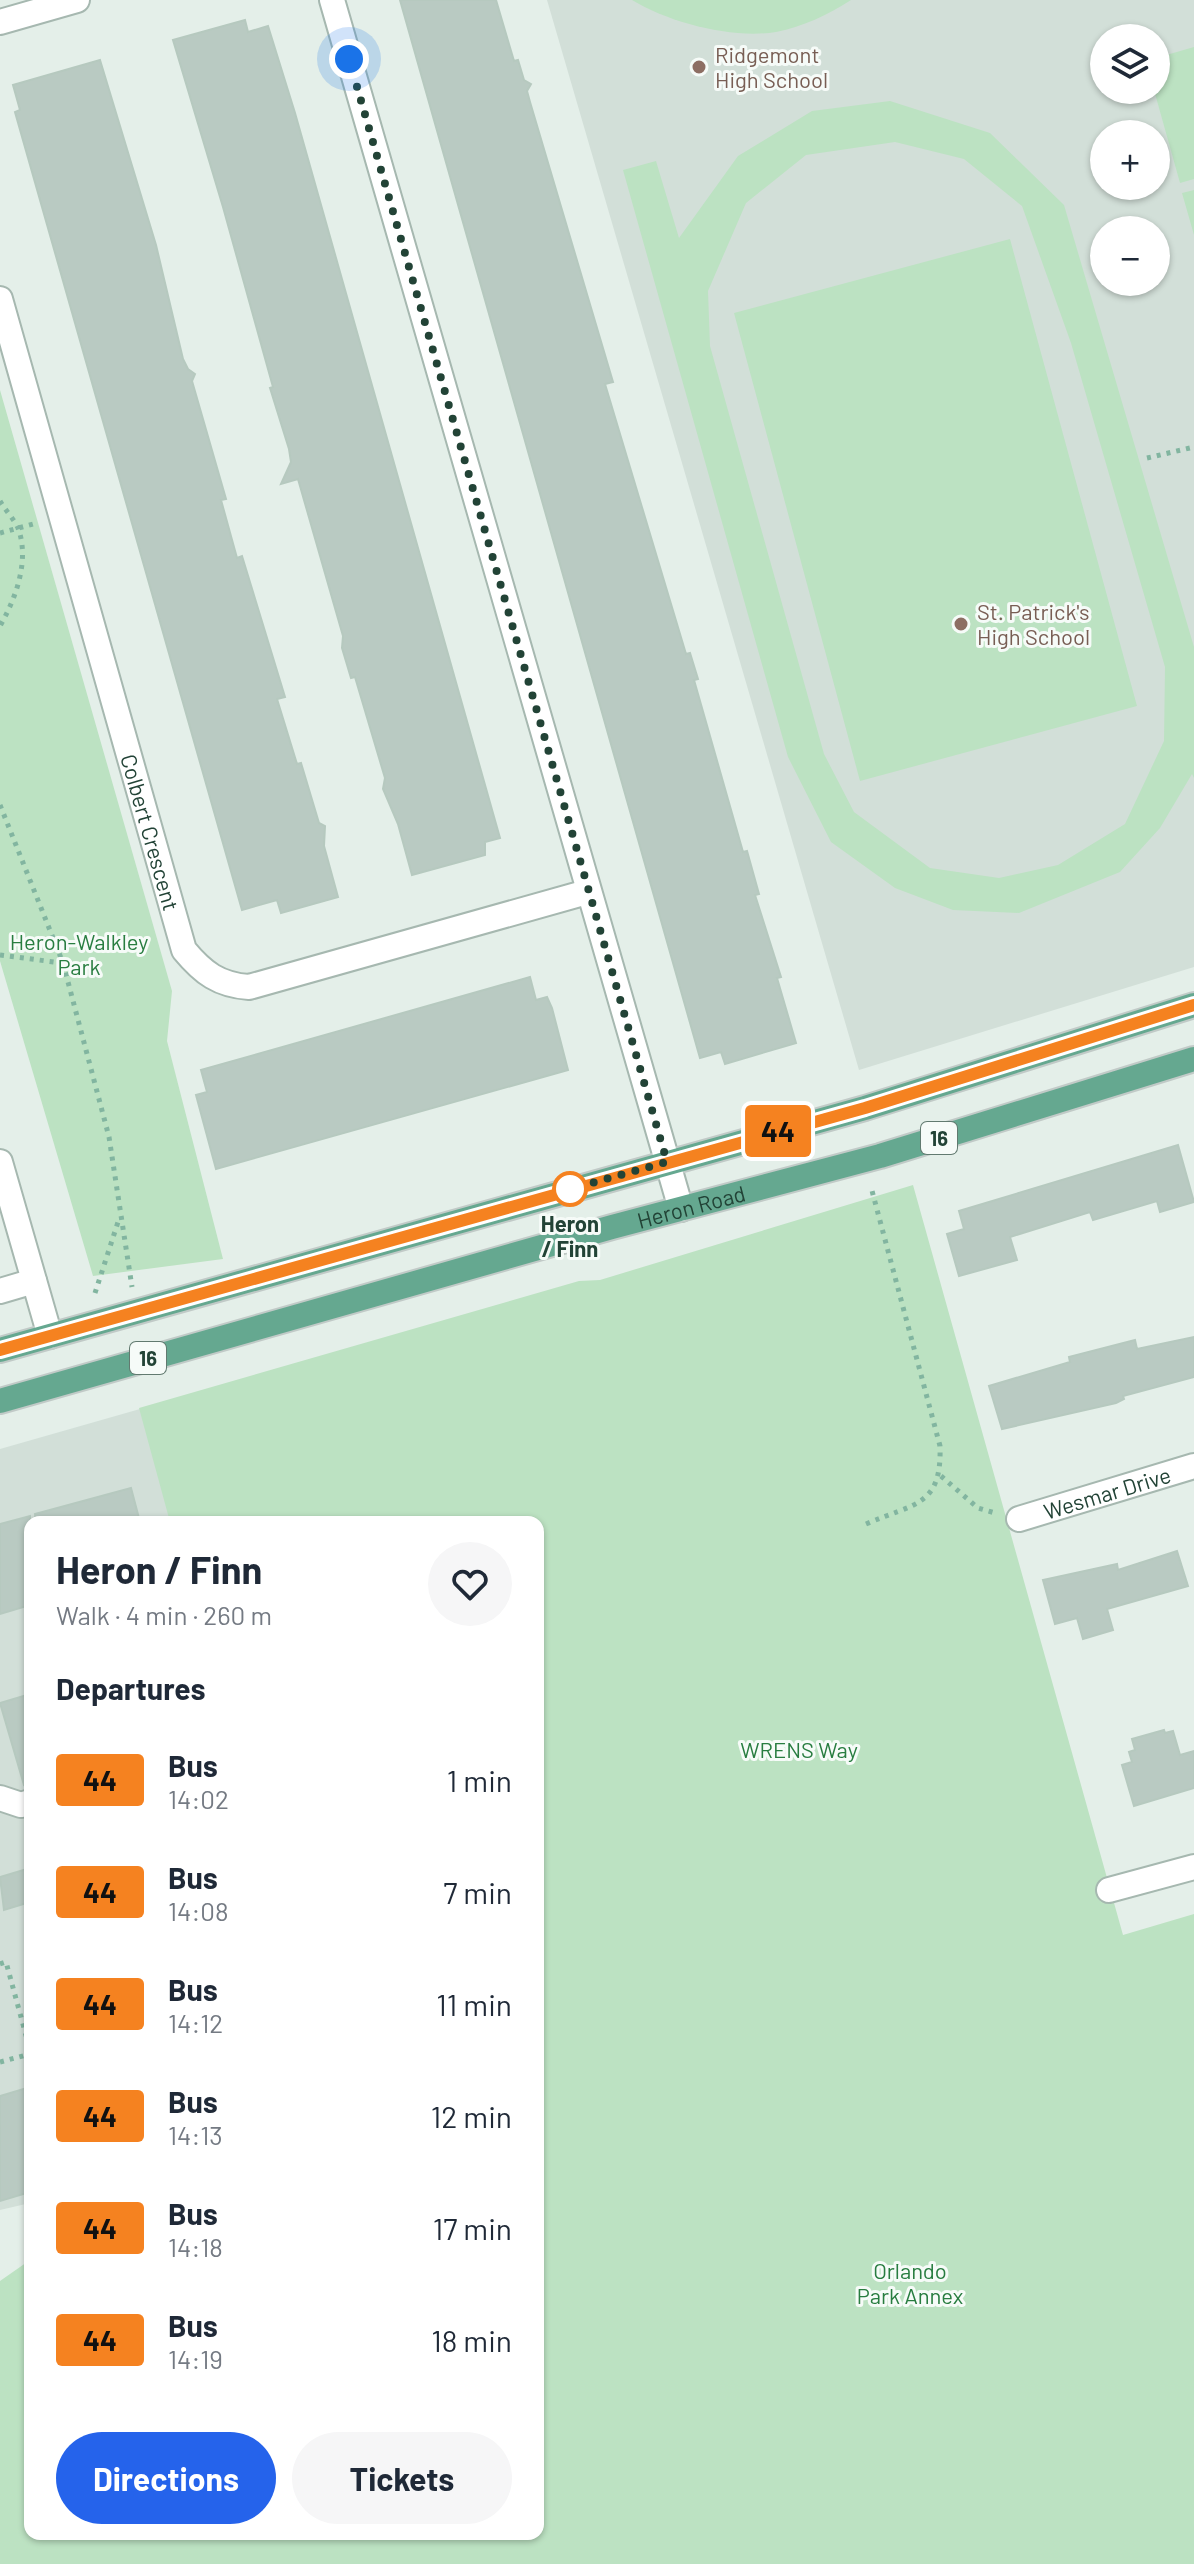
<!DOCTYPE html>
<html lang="en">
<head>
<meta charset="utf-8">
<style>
	body { margin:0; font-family:Barlow,sans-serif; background:#f6f6f7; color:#1f2937; height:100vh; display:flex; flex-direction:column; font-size:30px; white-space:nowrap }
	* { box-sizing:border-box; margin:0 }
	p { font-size:26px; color:#747a83 }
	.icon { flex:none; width:44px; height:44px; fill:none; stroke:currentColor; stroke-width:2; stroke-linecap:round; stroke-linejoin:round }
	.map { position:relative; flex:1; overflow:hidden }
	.details { position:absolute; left:24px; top:1516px; width:520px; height:1024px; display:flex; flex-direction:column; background:#fff; border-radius:16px; box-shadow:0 2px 6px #0004 }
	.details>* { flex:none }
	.badge { padding:0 16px; border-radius:6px; font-size:28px; line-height:52px }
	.tools { position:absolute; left:1090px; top:24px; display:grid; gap:16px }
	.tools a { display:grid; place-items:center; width:80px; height:80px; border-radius:50%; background:#fff; box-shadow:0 2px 6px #0004; font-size:40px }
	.you { position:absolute; width:40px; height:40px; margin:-20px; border:6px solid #fff; border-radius:50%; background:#1a73e8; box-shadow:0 0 0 12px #1a73e833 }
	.map>.badge { position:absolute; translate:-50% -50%; box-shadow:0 0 0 4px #fff }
	h2 { padding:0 32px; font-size:30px; line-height:72px }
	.round { display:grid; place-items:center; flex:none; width:84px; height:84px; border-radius:42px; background:#f6f6f7 }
	.summary { display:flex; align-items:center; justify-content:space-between; height:136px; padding:0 32px }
	h1 { font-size:38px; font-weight:700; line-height:60px }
	.primary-button { display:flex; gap:16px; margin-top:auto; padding:16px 32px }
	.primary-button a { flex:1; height:92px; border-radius:48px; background:#2563eb; color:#fff; font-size:32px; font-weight:700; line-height:92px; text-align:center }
	.primary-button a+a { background:#f6f6f7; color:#1f2937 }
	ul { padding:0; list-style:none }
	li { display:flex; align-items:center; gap:24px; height:112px; padding:0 32px }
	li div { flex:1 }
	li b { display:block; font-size:30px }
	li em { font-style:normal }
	li .badge { min-width:88px; font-weight:700; text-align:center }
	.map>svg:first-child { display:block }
	.built { fill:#d2dfd8; fill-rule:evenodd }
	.green { fill:#bce2c2; fill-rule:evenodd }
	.building { fill:#b9cac2; stroke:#b6c9bf; stroke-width:2 }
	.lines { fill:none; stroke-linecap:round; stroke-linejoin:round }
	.minor-casing { stroke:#a6b8b0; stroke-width:28 }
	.major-casing { stroke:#c1cac7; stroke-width:28 }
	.path { stroke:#82b5a0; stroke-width:5; stroke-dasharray:4 6; stroke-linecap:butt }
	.minor { stroke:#fff; stroke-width:24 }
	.major { stroke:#65a890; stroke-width:24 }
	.line-casing { stroke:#fff; stroke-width:18 }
	.line { stroke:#f58220; stroke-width:12 }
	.walk { stroke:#224336; stroke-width:8; stroke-dasharray:0 14.4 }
	.education-dot { fill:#8d6e63; stroke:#f6fbf8; stroke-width:3 }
	.stop-dot { fill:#fff; stroke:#f58220; stroke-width:4 }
	.labels { text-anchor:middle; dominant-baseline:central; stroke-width:6; stroke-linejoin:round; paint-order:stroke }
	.shield { fill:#f6fbf8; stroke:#627a70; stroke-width:2 }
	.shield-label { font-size:20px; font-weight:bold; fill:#224336 }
	.education-label { font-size:22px; fill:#785e54; stroke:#f6fbf8; text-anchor:start }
	.street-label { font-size:22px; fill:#224336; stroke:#f6fbf8 }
	.park-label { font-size:22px; fill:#287d40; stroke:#f6fbf8 }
	.stop-label { font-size:22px; font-weight:bold; fill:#224336; stroke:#f6fbf8 }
</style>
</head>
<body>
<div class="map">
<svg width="1194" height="2564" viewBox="0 0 1194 2564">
	<rect width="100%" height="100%" fill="#e4efe9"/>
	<g class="built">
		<path d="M 547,0 L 1194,0 L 1194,967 L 859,1070 ZM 1104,38 L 1156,38 L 1156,90 L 1104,90 ZM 1104,134 L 1156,134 L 1156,186 L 1104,186 ZM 1104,230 L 1156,230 L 1156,282 L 1104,282 Z"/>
		<path d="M 140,1409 L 171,1522 L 30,1522 L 30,2203 L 0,2210 L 0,1449 Z"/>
	</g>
	<g class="green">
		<path d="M 632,0 L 851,0 C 829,14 803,27 776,32 C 732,39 670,23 632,0 Z"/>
		<path d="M 1194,47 L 1194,179 L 1180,183 L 1154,90 L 1156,58 Z"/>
		<path d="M 890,101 L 990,133 L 1064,205 L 1194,647 L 1194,778 L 1192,774 L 1160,828 L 1120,872 L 1019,913 L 953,910 L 895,888 L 831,842 L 788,757 L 623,170 L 656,161 L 679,238 L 738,156 L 812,111 ZM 895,142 L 964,159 L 1022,206 L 1071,343 L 1165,667 L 1164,741 L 1125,824 L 1058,865 L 999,878 L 930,868 L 854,812 L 824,754 L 710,346 L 708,291 L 746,203 L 806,155 Z"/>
		<path d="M 1194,190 L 1194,235 L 1182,193 Z"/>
		<path d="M 1010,239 L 1137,706 L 860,781 L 734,313 Z"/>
		<path d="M 0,390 L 172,991 L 167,1041 L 223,1259 L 93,1276 L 0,961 Z"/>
		<path d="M 913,1185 L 1123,1935 L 1194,1914 L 1194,2564 L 0,2564 L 0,2281 L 30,2260 L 30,2534 L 538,2534 L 538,1522 L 170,1522 L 139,1408 L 579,1281 L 600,1280 Z"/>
	</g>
	<g class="building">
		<path d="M 400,0 L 496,0 L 514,61 L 518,60 L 524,80 L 531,84 L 527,91 L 530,102 L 613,382 L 605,384 L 686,654 L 690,653 L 698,679 L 694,680 L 743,852 L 747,851 L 759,894 L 755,895 L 781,977 L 777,978 L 796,1043 L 725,1064 L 721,1052 L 700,1058 Z"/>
		<path d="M 245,20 L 248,32 L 268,26 L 295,113 L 500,838 L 485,842 L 485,855 L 412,875 L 398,824 L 383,789 L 385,778 L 355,677 L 351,678 L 342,648 L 343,636 L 298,479 L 281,484 L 291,462 L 289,449 L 270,388 L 273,387 L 223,207 L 173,40 Z"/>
		<path d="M 100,60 L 156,245 L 183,359 L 188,369 L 195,374 L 192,381 L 226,499 L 221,500 L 237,558 L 242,556 L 285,697 L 277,699 L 297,764 L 301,763 L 319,823 L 325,826 L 324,846 L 338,897 L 281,913 L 277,900 L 242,910 L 15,112 L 20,110 L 13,85 Z"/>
		<path d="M 530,977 L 536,1000 L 547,997 L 552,1008 L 568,1070 L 216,1169 L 196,1095 L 207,1092 L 201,1070 Z"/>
		<path d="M 1178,1145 L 1194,1202 L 1160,1212 L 1157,1201 L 1093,1220 L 1090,1212 L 1010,1237 L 1017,1260 L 959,1276 L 947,1234 L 964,1229 L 959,1211 Z"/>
		<path d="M 1194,1337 L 1194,1377 L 1123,1396 L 1124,1399 L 1116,1403 L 1002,1429 L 989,1386 L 1070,1362 L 1069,1357 L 1135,1340 L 1137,1349 Z"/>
		<path d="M 131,1488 L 140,1522 L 36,1522 L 35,1514 Z"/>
		<path d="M 30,1516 L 30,1605 L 0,1614 L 0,1524 Z"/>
		<path d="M 1177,1551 L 1188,1586 L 1107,1609 L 1113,1630 L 1083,1639 L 1077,1618 L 1055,1624 L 1043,1580 L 1117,1564 L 1118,1570 Z"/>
		<path d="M 30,1694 L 30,1784 L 24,1785 L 0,1703 Z"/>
		<path d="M 1164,1730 L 1165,1733 L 1173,1731 L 1180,1755 L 1194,1751 L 1194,1788 L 1134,1806 L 1122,1765 L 1132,1762 L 1129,1752 L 1135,1750 L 1132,1739 Z"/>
		<path d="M 30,1868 L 30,1902 L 4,1910 L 0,1877 Z"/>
		<path d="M 30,2087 L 30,2192 L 0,2201 L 0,2096 Z"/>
	</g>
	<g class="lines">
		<g class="minor-casing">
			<g id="minor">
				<path d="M 332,0 L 681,1209"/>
				<path d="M 0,22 L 77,0"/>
				<path id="s1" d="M 0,299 L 184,950 C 203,973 219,985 249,987 L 587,892"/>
				<path d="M 0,1162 L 50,1336"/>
				<path d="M 0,1291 L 34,1281"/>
				<path id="s2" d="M 1019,1519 L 1194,1466"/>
				<path d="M 0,1798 L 21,1805 L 30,1802"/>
				<path d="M 1109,1890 L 1194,1867"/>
			</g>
		</g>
		<g class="major-casing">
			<g id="major">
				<path d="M 0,1350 L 865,1108 L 1194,1005"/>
				<path id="s3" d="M 0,1401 L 612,1227 L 880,1156 L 1194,1059"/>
			</g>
		</g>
		<g class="path">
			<path d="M 1147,458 L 1194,447"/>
			<path d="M 0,501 C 5,510 14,519 18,528 C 30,560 16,598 0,626"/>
			<path d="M 0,533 L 37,523"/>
			<path d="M 0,805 L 63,963 L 109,1137 L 132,1287"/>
			<path d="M 0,955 L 62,963"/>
			<path d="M 95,1293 L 118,1222"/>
			<path d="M 941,1476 L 978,1508 L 995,1513"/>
			<path d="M 866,1524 C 914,1503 942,1507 940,1446 L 871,1187"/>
			<path d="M 0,1964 L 6,1962 L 30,2050"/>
			<path d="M 0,2062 L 30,2054"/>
		</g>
		<use href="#minor" class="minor"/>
		<use href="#major" class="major"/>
	</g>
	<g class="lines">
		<g class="line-casing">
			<path id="line" d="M 0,1350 L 865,1108 L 1194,1005"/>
		</g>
		<use href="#line" class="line"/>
		<path class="walk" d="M 349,59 L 667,1162 L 570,1189"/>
	</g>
	<g class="education-dot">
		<circle cx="699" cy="67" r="8"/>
		<circle cx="961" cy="624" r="8"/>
	</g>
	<circle class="stop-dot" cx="570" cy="1189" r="16"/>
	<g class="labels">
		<g class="shield">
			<rect x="921" y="1122" width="36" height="32" rx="6"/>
			<rect x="130" y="1342" width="36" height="32" rx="6"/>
		</g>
		<g class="shield-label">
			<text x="939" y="1138">16</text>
			<text x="148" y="1358">16</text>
		</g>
		<g class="education-label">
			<text x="715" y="54">Ridgemont<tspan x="715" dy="25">High School</tspan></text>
			<text x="977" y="611">St. Patrick's<tspan x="977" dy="25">High School</tspan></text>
		</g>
		<g class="street-label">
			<text stroke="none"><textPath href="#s1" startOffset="554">Colbert Crescent</textPath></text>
			<text stroke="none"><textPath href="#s3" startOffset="718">Heron Road</textPath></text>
			<text stroke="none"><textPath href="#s2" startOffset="92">Wesmar Drive</textPath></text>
		</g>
		<g class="park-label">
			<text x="79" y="941">Heron-Walkley<tspan x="79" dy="25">Park</tspan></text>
			<text x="799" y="1749">WRENS Way</text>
			<text x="910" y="2270">Orlando<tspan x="910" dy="25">Park Annex</tspan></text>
		</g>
		<g class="stop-label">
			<text x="570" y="1223">Heron<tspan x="570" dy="25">/ Finn</tspan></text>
		</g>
	</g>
</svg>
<div class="tools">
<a><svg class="icon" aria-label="layers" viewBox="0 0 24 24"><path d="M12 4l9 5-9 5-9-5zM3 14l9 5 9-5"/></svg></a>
<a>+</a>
<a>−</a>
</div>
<div class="you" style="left:349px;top:59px"></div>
<b class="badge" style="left:778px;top:1131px;background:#f58220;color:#111">44</b>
<section class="details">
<div class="summary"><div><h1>Heron / Finn</h1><p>Walk · 4 min · 260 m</p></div><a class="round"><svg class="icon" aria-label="heart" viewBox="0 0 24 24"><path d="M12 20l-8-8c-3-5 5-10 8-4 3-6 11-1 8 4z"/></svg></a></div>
<h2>Departures</h2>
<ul>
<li><span class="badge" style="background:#f58220;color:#111">44</span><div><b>Bus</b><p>14:02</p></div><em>1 min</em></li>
<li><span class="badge" style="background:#f58220;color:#111">44</span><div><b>Bus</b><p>14:08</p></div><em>7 min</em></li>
<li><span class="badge" style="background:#f58220;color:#111">44</span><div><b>Bus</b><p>14:12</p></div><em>11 min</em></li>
<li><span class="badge" style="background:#f58220;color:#111">44</span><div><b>Bus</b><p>14:13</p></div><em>12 min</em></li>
<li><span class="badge" style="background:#f58220;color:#111">44</span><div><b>Bus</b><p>14:18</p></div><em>17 min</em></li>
<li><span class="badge" style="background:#f58220;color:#111">44</span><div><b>Bus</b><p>14:19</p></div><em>18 min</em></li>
</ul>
<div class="primary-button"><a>Directions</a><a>Tickets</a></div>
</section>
</div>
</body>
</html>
